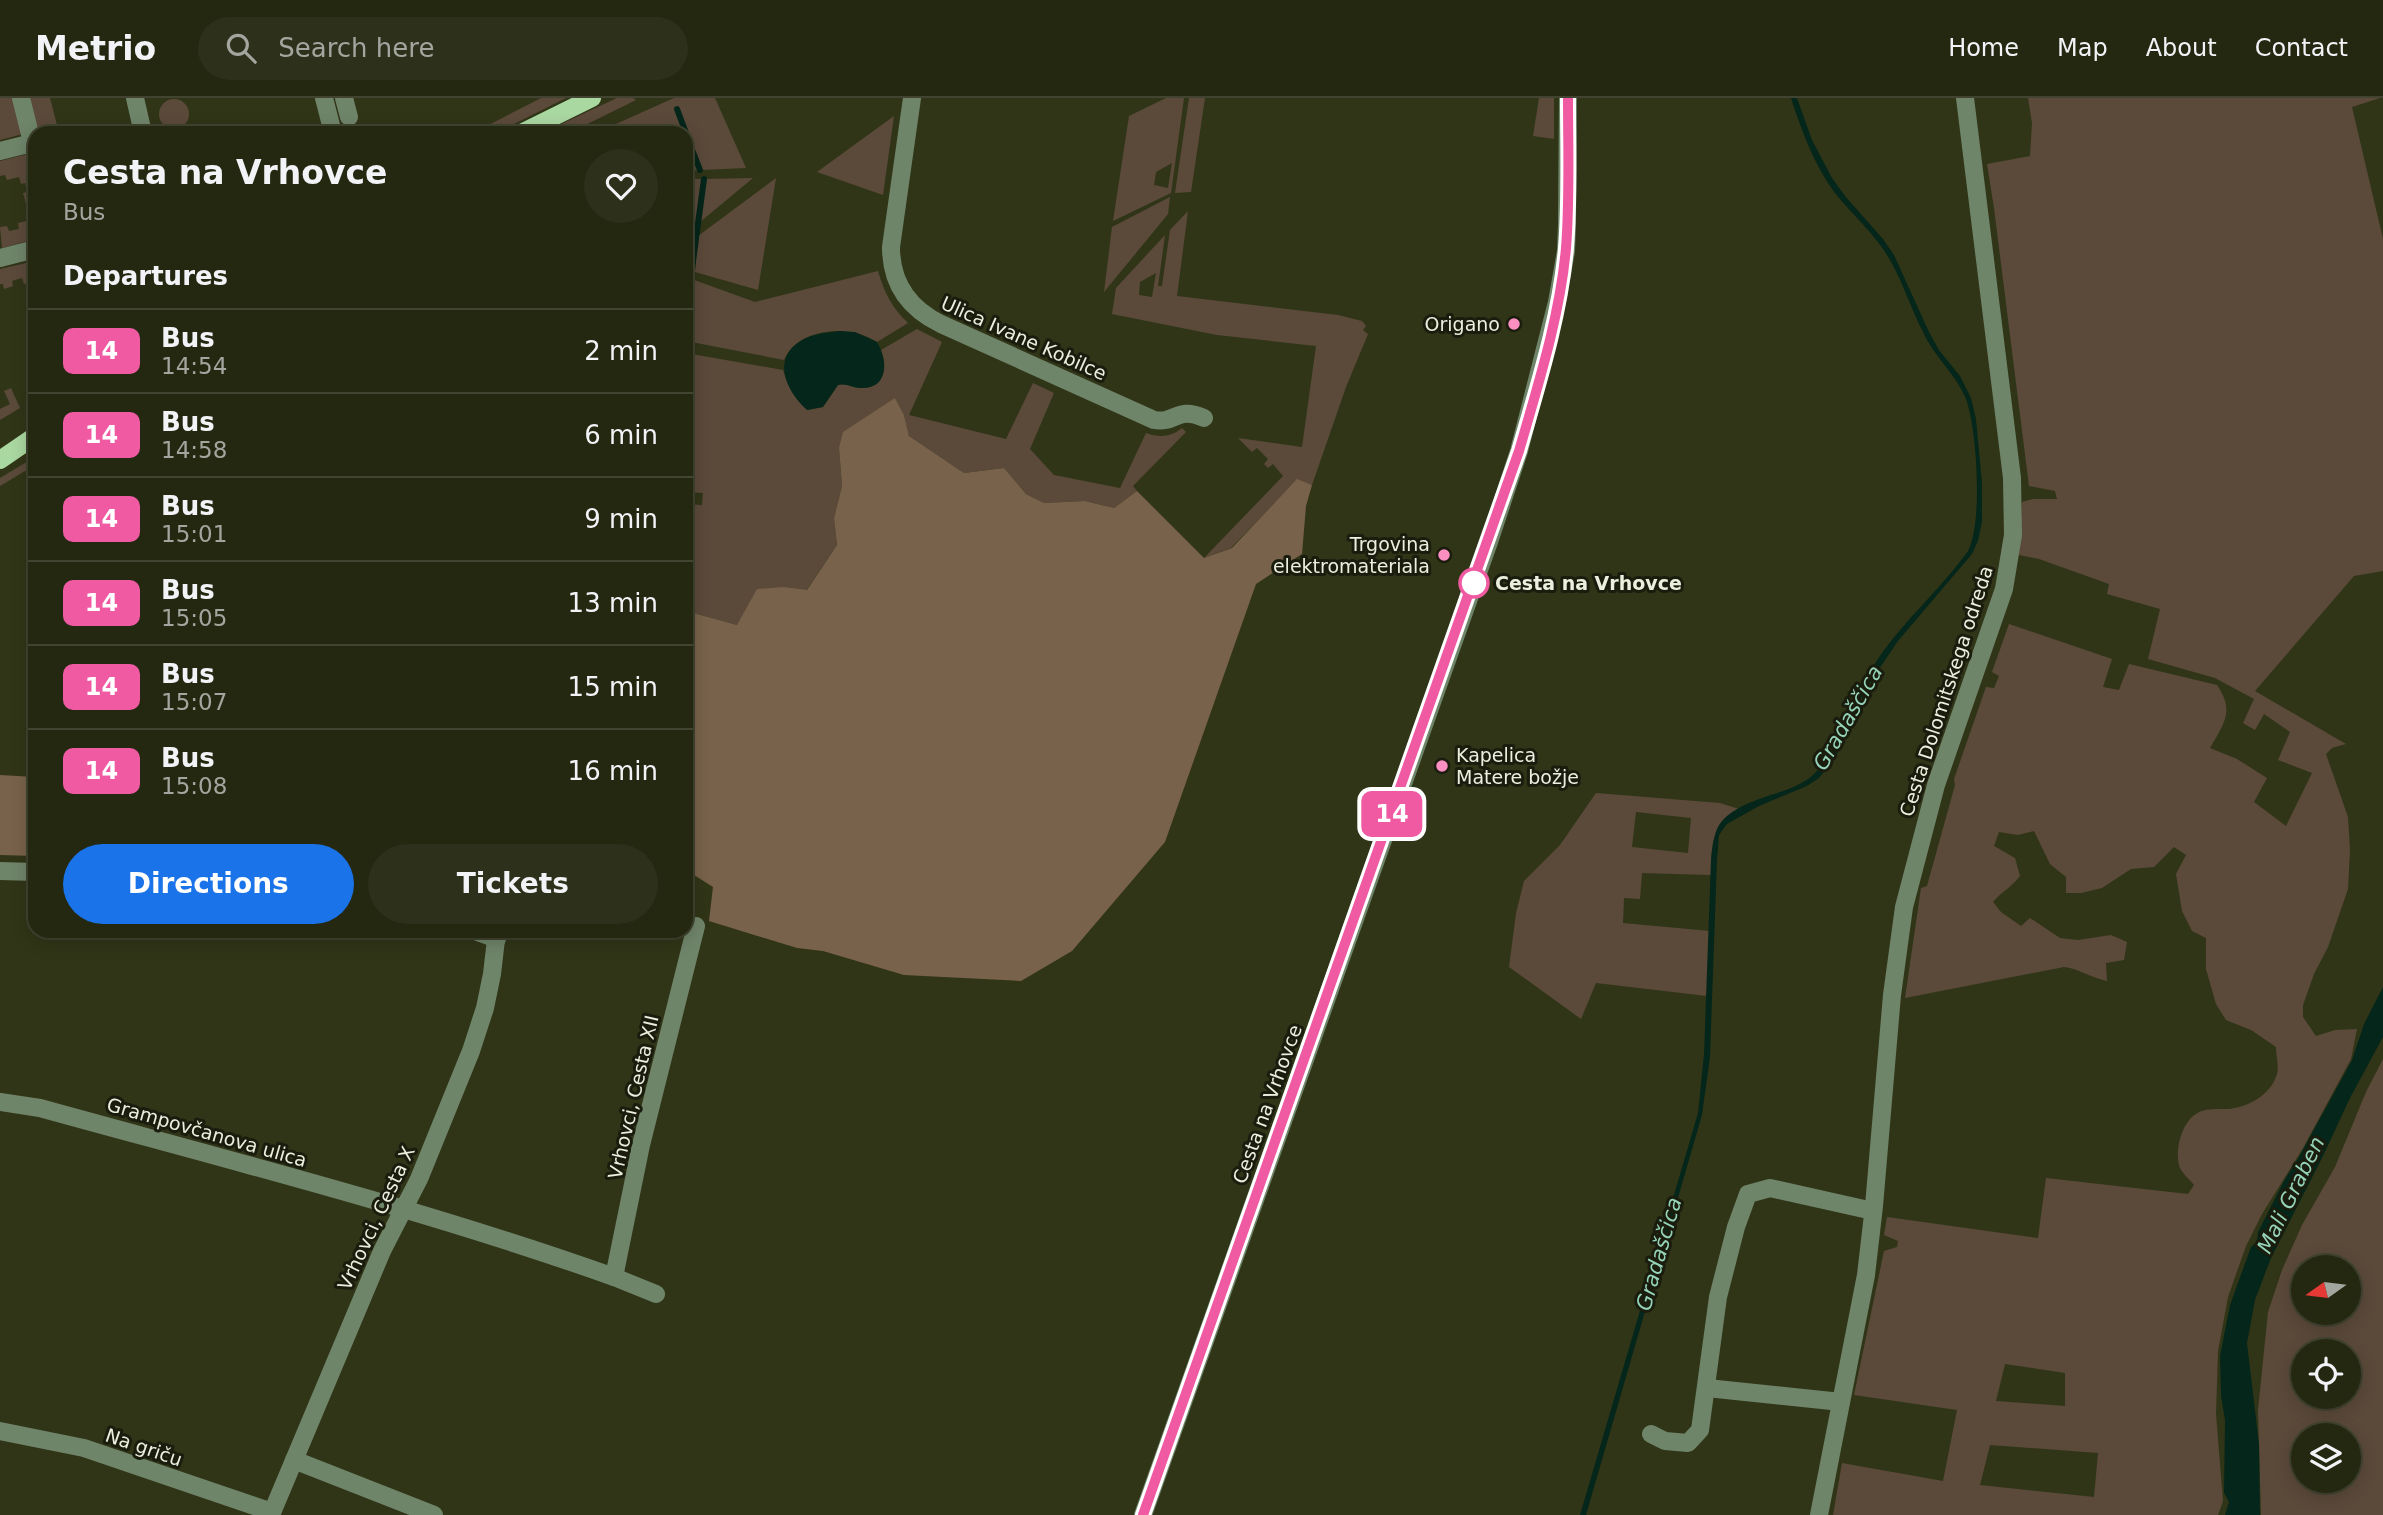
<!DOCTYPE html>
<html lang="en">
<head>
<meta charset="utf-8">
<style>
	body { margin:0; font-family:"DejaVu Sans",sans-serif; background:#2d301a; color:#f1f3f6; height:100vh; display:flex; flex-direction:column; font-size:26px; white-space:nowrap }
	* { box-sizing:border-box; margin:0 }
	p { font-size:23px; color:#a3a69f }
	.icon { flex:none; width:38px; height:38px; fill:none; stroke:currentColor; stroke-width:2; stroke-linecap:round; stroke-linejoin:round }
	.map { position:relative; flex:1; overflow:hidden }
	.side { position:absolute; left:28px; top:28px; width:665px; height:812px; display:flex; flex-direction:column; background:#252811; border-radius:21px; box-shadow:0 4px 18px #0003,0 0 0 2px #424431 }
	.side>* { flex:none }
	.badge { padding:0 14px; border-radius:10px; font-size:24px; line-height:46px }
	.needle { width:46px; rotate:256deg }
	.tools { position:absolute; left:2291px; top:1157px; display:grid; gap:14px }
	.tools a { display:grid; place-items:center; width:70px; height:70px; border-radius:50%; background:#252811; box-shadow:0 4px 18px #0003,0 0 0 2px #424431; font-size:35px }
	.map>.badge { position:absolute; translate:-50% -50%; box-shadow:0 0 0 4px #fff }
	h2 { padding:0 35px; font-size:26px; line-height:63px }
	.round { display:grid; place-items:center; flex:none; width:74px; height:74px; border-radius:37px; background:#2d301a }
	.overview { display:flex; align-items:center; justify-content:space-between; height:119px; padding:0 35px }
	h1 { font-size:33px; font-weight:600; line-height:52px }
	.primary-button { display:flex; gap:14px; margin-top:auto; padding:14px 35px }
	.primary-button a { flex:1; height:80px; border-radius:42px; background:#1a73e8; color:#fff; font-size:28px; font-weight:600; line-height:80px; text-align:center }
	.primary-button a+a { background:#2d301a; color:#f1f3f6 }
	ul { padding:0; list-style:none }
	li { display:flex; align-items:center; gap:21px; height:84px; padding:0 35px; border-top:2px solid #424431 }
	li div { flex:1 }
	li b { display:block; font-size:26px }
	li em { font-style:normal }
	li .badge { min-width:77px; font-weight:700; text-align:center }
	header { display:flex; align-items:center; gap:42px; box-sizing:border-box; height:98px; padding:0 35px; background:#252811; border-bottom:2px solid #424431 }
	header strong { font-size:33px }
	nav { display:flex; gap:38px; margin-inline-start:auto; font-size:24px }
	.search { width:490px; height:63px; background:#2d301a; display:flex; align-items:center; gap:18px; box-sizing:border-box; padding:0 24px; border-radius:38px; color:#a3a69f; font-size:26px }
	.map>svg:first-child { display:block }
	.green { fill:#5b4a3a; fill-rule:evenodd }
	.forest { fill:#79624b }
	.water { fill:#05261a }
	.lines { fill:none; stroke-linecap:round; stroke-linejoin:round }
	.stream { stroke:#05261a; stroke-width:6 }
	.minor { stroke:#6f856a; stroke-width:18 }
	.major { stroke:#aad8a1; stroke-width:18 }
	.line-casing { stroke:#fff; stroke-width:16 }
	.line { stroke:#ef5aa2; stroke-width:10 }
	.poi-dot { fill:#fc8fc2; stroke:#1a1c0e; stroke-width:2.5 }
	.stop-dot { fill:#fff; stroke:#ef5aa2; stroke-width:3.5 }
	.labels { text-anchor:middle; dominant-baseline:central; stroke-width:6; stroke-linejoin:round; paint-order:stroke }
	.poi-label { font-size:19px; fill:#ebefdd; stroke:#1a1c0e; text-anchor:end }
	.street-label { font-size:19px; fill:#ebefdd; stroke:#1a1c0e }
	.stop-label { font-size:19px; font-weight:bold; fill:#ebefdd; stroke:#1a1c0e; text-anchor:start }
	.water-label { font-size:21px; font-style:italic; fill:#95d4b8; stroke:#1a1c0e }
</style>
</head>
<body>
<header>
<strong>Metrio</strong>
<div class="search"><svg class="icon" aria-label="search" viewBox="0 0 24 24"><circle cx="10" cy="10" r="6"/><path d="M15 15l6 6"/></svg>Search here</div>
<nav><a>Home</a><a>Map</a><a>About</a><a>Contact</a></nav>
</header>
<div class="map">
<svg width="2383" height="1417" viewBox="0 0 2383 1417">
	<rect width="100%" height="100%" fill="#313517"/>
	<g class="green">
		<path d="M 0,0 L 13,0 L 23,36 L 0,42 Z"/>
		<path d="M 28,0 L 50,0 L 59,35 L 37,35 Z"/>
		<path d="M 541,0 L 566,0 L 496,35 L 473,35 Z"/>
		<path d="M 617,0 L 633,0 L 636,2 L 569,35 L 542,35 Z"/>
		<path d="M 674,0 L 715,0 L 746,70 L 701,72 L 677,10 L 676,11 L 685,35 L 598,34 Z"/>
		<path d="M 1166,0 L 1184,0 L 1171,95 L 1113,123 L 1129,18 ZM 1172,65 L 1168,90 L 1154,87 L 1156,74 Z"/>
		<path d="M 1189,0 L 1205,0 L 1191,94 L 1175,95 Z"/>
		<path d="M 1539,0 L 1554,0 L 1554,41 L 1533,38 Z"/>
		<path d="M 2028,0 L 2380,0 L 2352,9 L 2383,141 L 2383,473 L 2354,478 L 2255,593 L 2346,646 L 2332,650 L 2326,656 L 2348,719 L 2350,752 L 2348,791 L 2328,849 L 2314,876 L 2303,907 L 2303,919 L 2316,938 L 2335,932 L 2357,931 L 2351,961 L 2303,1050 L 2262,1116 L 2246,1148 L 2228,1199 L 2218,1253 L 2216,1316 L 2223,1403 L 2218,1417 L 1833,1417 L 1842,1365 L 1943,1383 L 1957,1312 L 1854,1297 L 1884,1153 L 1897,1149 L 1898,1143 L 1884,1137 L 1887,1119 L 2038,1140 L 2046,1080 L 2188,1096 L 2194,1087 C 2190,1082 2183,1076 2180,1070 C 2174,1055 2181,1025 2196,1016 C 2204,1010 2217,1011 2227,1011 C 2247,1010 2271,997 2277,976 C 2279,968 2276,957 2276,949 L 2251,932 L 2226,922 L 2216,906 L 2206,871 L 2206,840 L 2192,833 L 2182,813 L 2176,776 L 2186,757 L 2174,749 L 2154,769 L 2131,771 L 2102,790 L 2081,795 L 2066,795 L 2066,779 L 2050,766 L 2034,733 L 2018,737 L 1999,734 L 1994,748 L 2015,760 L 2020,778 C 2012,789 2001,794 1993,804 L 2001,814 L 2021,828 L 2030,820 L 2060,840 L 2078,842 L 2111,837 L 2127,844 L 2124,862 L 2106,865 L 2107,883 C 2091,880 2080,871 2064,869 L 1905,900 L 1921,790 L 1927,788 L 1955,687 L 1954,681 L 1986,589 L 1994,590 L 1999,578 L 1992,574 L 2009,526 L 2112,561 L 2103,589 L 2119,592 L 2129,566 L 2217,587 C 2235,613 2224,625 2210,650 L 2237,661 L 2267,680 L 2254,704 L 2286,728 L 2312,675 L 2278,662 L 2290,634 L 2264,616 L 2255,632 L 2243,625 L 2254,601 L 2215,580 L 2148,561 L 2160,511 L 2107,496 L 2109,486 L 2039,461 L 2019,457 L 2022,404 L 2033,401 L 2057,401 L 2055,393 L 2029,388 L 1994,110 L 1987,66 L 2030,58 L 2032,25 ZM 2005,1266 L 2065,1275 L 2065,1308 L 1996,1303 ZM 1990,1347 L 2098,1355 L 2094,1399 L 1980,1387 Z"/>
		<circle cx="174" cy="16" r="15"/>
		<path d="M 894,18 L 883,97 L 817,74 Z"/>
		<path d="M 686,38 L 699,72 L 686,73 Z"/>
		<path d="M 28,56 L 35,85 L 35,126 L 32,127 L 35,141 L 2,150 L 0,129 L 7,128 L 9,133 L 19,131 L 18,125 L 30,122 L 28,114 L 32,112 L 30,105 L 26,106 L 23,95 L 27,94 L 25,85 L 21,86 L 19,79 L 7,82 L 5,77 L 0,78 L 0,63 Z"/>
		<path d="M 753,80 L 700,124 L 704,81 Z"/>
		<path d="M 776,80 L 758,192 L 695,174 L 698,138 Z"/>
		<path d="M 686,81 L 703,81 L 698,127 L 686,136 Z"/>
		<path d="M 1170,99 L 1168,116 L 1104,194 L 1112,129 Z"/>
		<path d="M 1188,113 L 1177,198 L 1338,217 L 1362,223 L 1366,228 L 1363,232 L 1368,236 L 1346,289 L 1312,387 L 1297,382 L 1231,450 L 1204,460 L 1283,378 L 1273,366 L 1268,370 L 1264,366 L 1268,361 L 1257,350 L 1252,354 L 1238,340 L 1302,349 L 1316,248 L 1217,237 L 1112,216 L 1116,190 L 1165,137 L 1158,188 L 1162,188 L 1170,132 ZM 1156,175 L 1152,199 L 1139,197 L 1140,184 Z"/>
		<path d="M 35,163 L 35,183 L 24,186 L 22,180 L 12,183 L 13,188 L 4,191 L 3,186 L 0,186 L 0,171 Z"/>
		<path d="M 878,173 C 884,194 892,210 908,225 L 877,244 C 850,226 799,229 784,262 L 686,243 L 686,179 L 755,204 Z"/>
		<path d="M 917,231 L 942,244 L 909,317 L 1006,341 L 1033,285 L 1054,295 L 1030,351 L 1054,377 L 1120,390 L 1146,335 C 1160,340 1171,339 1182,330 L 1186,334 L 1133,388 L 1137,393 L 1114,410 L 1085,403 L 1044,405 L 1026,396 L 1004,370 L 964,375 L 909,338 L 904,317 L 895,300 L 839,350 L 842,388 L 834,420 L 837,447 L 806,493 L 784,489 L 737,527 L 686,513 L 686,406 L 702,407 L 703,395 L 686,394 L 686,255 L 783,272 C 788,288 795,302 808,312 L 823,309 L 838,287 L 845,286 L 860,290 L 877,286 C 886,275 886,266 881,252 Z"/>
		<path d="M 11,290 L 20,310 L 0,322 L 0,311 L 10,306 L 4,293 Z"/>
		<path d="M 35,359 L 35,367 L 0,388 L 0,380 Z"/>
		<path d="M 1596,695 L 1720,705 L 1739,711 C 1710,732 1712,744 1711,777 L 1642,775 L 1640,801 L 1624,800 L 1623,825 L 1710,833 L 1707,898 L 1596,885 L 1581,921 L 1509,869 L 1516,815 L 1524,783 L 1560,747 ZM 1636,714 L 1691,720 L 1688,755 L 1632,749 Z"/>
		<path d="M 2383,961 L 2383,1417 L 2261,1417 L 2258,1312 L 2268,1214 L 2282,1172 L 2302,1127 L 2335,1069 L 2366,994 ZM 2303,1169 L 2348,1169 L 2348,1214 L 2303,1214 ZM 2303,1253 L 2348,1253 L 2348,1298 L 2303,1298 ZM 2303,1337 L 2348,1337 L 2348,1382 L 2303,1382 Z"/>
	</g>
	<g class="forest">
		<path d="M 895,300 L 904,317 L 909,338 L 964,375 L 1004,370 L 1026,396 L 1044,405 L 1085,403 L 1114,410 L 1137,393 L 1204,460 L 1232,450 L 1297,381 L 1312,387 L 1306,408 L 1302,456 L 1256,486 L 1165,744 L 1072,853 L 1021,883 L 904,877 L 823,853 L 797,850 L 709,823 L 713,789 L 694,777 L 686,782 L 686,513 L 737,527 L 757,491 L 784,489 L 807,492 L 837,447 L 834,420 L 842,388 L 839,350 L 843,334 Z"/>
		<path d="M 0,677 L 35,679 L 35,758 L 0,757 Z"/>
	</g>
	<g class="water">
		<path d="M 1791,0 L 1797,0 L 1812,42 L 1832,80 L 1845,98 L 1883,141 L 1894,157 L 1929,234 L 1939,252 L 1960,278 L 1971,300 L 1976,321 L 1982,385 L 1982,424 L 1978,443 L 1972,456 L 1898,543 L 1871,583 L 1860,602 L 1842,648 L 1831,665 L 1819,680 L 1807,688 L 1759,708 L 1727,726 L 1719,737 L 1717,762 L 1710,959 L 1702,1017 L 1586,1417 L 1580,1417 L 1698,1015 L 1704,956 L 1711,762 C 1712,752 1713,741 1717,731 C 1728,708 1764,700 1786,692 C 1796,688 1806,684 1814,676 C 1844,646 1853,600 1876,564 C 1902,524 1940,492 1968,453 C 1983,425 1977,331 1966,301 C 1956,276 1934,259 1923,234 C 1910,209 1902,181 1887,157 C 1874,136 1855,119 1839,100 C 1816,72 1802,34 1791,0 Z"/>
		<path d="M 839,233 L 855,234 L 877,244 C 888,262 889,292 860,290 C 852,290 847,285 838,287 L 823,309 L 807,312 C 789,296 772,265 796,246 C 808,236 825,235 839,233 Z"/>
		<path d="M 2383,889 L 2383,939 L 2350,1000 L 2323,1058 L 2271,1160 L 2255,1202 L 2247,1245 L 2259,1346 L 2260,1417 L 2225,1417 L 2229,1404 L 2224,1395 L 2225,1322 L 2221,1298 L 2220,1258 L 2230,1207 L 2251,1149 L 2257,1144 L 2258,1134 L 2284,1083 L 2299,1059 L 2352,962 L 2364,926 Z"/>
	</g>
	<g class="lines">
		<g class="stream">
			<path d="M 677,11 L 686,35"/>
			<path d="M 686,36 L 700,72"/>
			<path d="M 691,178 L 704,81"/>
		</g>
		<g class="minor">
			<path d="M 21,0 L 35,56"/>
			<path d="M 135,0 L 143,35"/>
			<path d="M 324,0 L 333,35"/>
			<path d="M 344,0 L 349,19"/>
			<path d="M 912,0 L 891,149 C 891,185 908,210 941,226 L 1154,322 C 1176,326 1176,308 1204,320"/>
			<path d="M 0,53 L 32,45"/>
			<path d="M 0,160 L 35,151"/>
			<path d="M 0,773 L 35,774"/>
			<path d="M 475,833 L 497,841"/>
			<path d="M 0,1004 L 40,1010 C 232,1063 426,1112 614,1179 L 641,1047 L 696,828"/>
			<path d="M 614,1179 L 656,1196"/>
			<path d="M 1707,1290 L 1841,1304"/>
			<path d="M 0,1333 L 84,1350 L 272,1414"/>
			<path d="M 1651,1336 L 1665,1343 L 1688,1345 L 1700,1332 L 1718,1199 L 1736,1129 L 1748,1096 L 1770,1090 L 1873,1113"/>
			<path d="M 294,1362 L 434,1417"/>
			<path d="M 271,1417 L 382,1153 L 419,1081 L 471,953 L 485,910 L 492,876 L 497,833"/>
			<path d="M 1143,1417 L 1489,444 L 1519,353 L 1557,204 L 1566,153 L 1567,126 L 1568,0"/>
			<path d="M 1819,1417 L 1866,1177 L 1874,1108 L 1892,897 L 1904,809 L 1936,687 L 2004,491 L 2013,437 L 2012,380 L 1965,0"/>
		</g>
		<g class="major">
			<path d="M 521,35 L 592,0"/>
			<path d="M 0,362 L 35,338"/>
		</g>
	</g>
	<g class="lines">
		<g class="line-casing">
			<path id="line" d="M 1143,1417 L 1519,353 C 1538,287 1560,218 1566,150 C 1570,100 1568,50 1568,0"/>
		</g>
		<use href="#line" class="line"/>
	</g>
	<g class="poi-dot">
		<circle cx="1514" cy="226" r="7"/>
		<circle cx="1444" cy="457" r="7"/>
		<circle cx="1442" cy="668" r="7"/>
	</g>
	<circle class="stop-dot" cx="1474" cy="485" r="14"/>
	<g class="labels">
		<g class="poi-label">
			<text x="1500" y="226">Origano</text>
			<text x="1430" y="446">Trgovina<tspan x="1430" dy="22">elektromateriala</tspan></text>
			<text x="1456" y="657" text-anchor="start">Kapelica<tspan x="1456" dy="22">Matere božje</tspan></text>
		</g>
		<g class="street-label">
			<text transform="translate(1024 240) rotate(24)">Ulica Ivane Kobilce</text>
			<text transform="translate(1946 593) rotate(-72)">Cesta Dolomitskega odreda</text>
			<text transform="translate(633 999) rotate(-77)">Vrhovci, Cesta XII</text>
			<text transform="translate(1267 1006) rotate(-70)">Cesta na Vrhovce</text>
			<text transform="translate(207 1034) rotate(16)">Grampovčanova ulica</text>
			<text transform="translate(376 1120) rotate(-65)">Vrhovci, Cesta X</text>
			<text transform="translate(144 1349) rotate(19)">Na griču</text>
		</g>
		<g class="stop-label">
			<text x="1495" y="485">Cesta na Vrhovce</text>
		</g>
		<g class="water-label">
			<text transform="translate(1848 620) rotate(-60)">Gradaščica</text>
			<text transform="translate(2291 1097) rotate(-64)">Mali Graben</text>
			<text transform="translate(1659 1156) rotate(-74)">Gradaščica</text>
		</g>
	</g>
</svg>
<div class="tools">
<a><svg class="needle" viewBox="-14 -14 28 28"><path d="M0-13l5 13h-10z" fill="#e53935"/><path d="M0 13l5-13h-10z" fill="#a3a69f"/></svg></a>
<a><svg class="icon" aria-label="locate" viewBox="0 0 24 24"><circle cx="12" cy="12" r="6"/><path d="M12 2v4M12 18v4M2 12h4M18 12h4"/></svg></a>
<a><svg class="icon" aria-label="layers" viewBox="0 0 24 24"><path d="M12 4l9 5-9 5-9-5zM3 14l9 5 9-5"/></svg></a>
</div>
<b class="badge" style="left:1392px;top:716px;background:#ef5aa2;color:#fff">14</b>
<section class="side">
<div class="overview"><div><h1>Cesta na Vrhovce</h1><p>Bus</p></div><a class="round"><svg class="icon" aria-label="heart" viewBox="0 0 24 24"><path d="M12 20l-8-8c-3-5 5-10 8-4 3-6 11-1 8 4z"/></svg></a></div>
<h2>Departures</h2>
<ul>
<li><span class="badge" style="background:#ef5aa2;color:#fff">14</span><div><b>Bus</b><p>14:54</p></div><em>2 min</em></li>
<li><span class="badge" style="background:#ef5aa2;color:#fff">14</span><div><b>Bus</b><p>14:58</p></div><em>6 min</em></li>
<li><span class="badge" style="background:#ef5aa2;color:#fff">14</span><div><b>Bus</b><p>15:01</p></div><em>9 min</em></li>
<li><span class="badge" style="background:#ef5aa2;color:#fff">14</span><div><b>Bus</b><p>15:05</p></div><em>13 min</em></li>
<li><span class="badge" style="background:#ef5aa2;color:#fff">14</span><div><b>Bus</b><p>15:07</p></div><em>15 min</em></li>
<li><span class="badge" style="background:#ef5aa2;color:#fff">14</span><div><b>Bus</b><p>15:08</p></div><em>16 min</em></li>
</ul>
<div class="primary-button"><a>Directions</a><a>Tickets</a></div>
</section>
</div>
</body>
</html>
